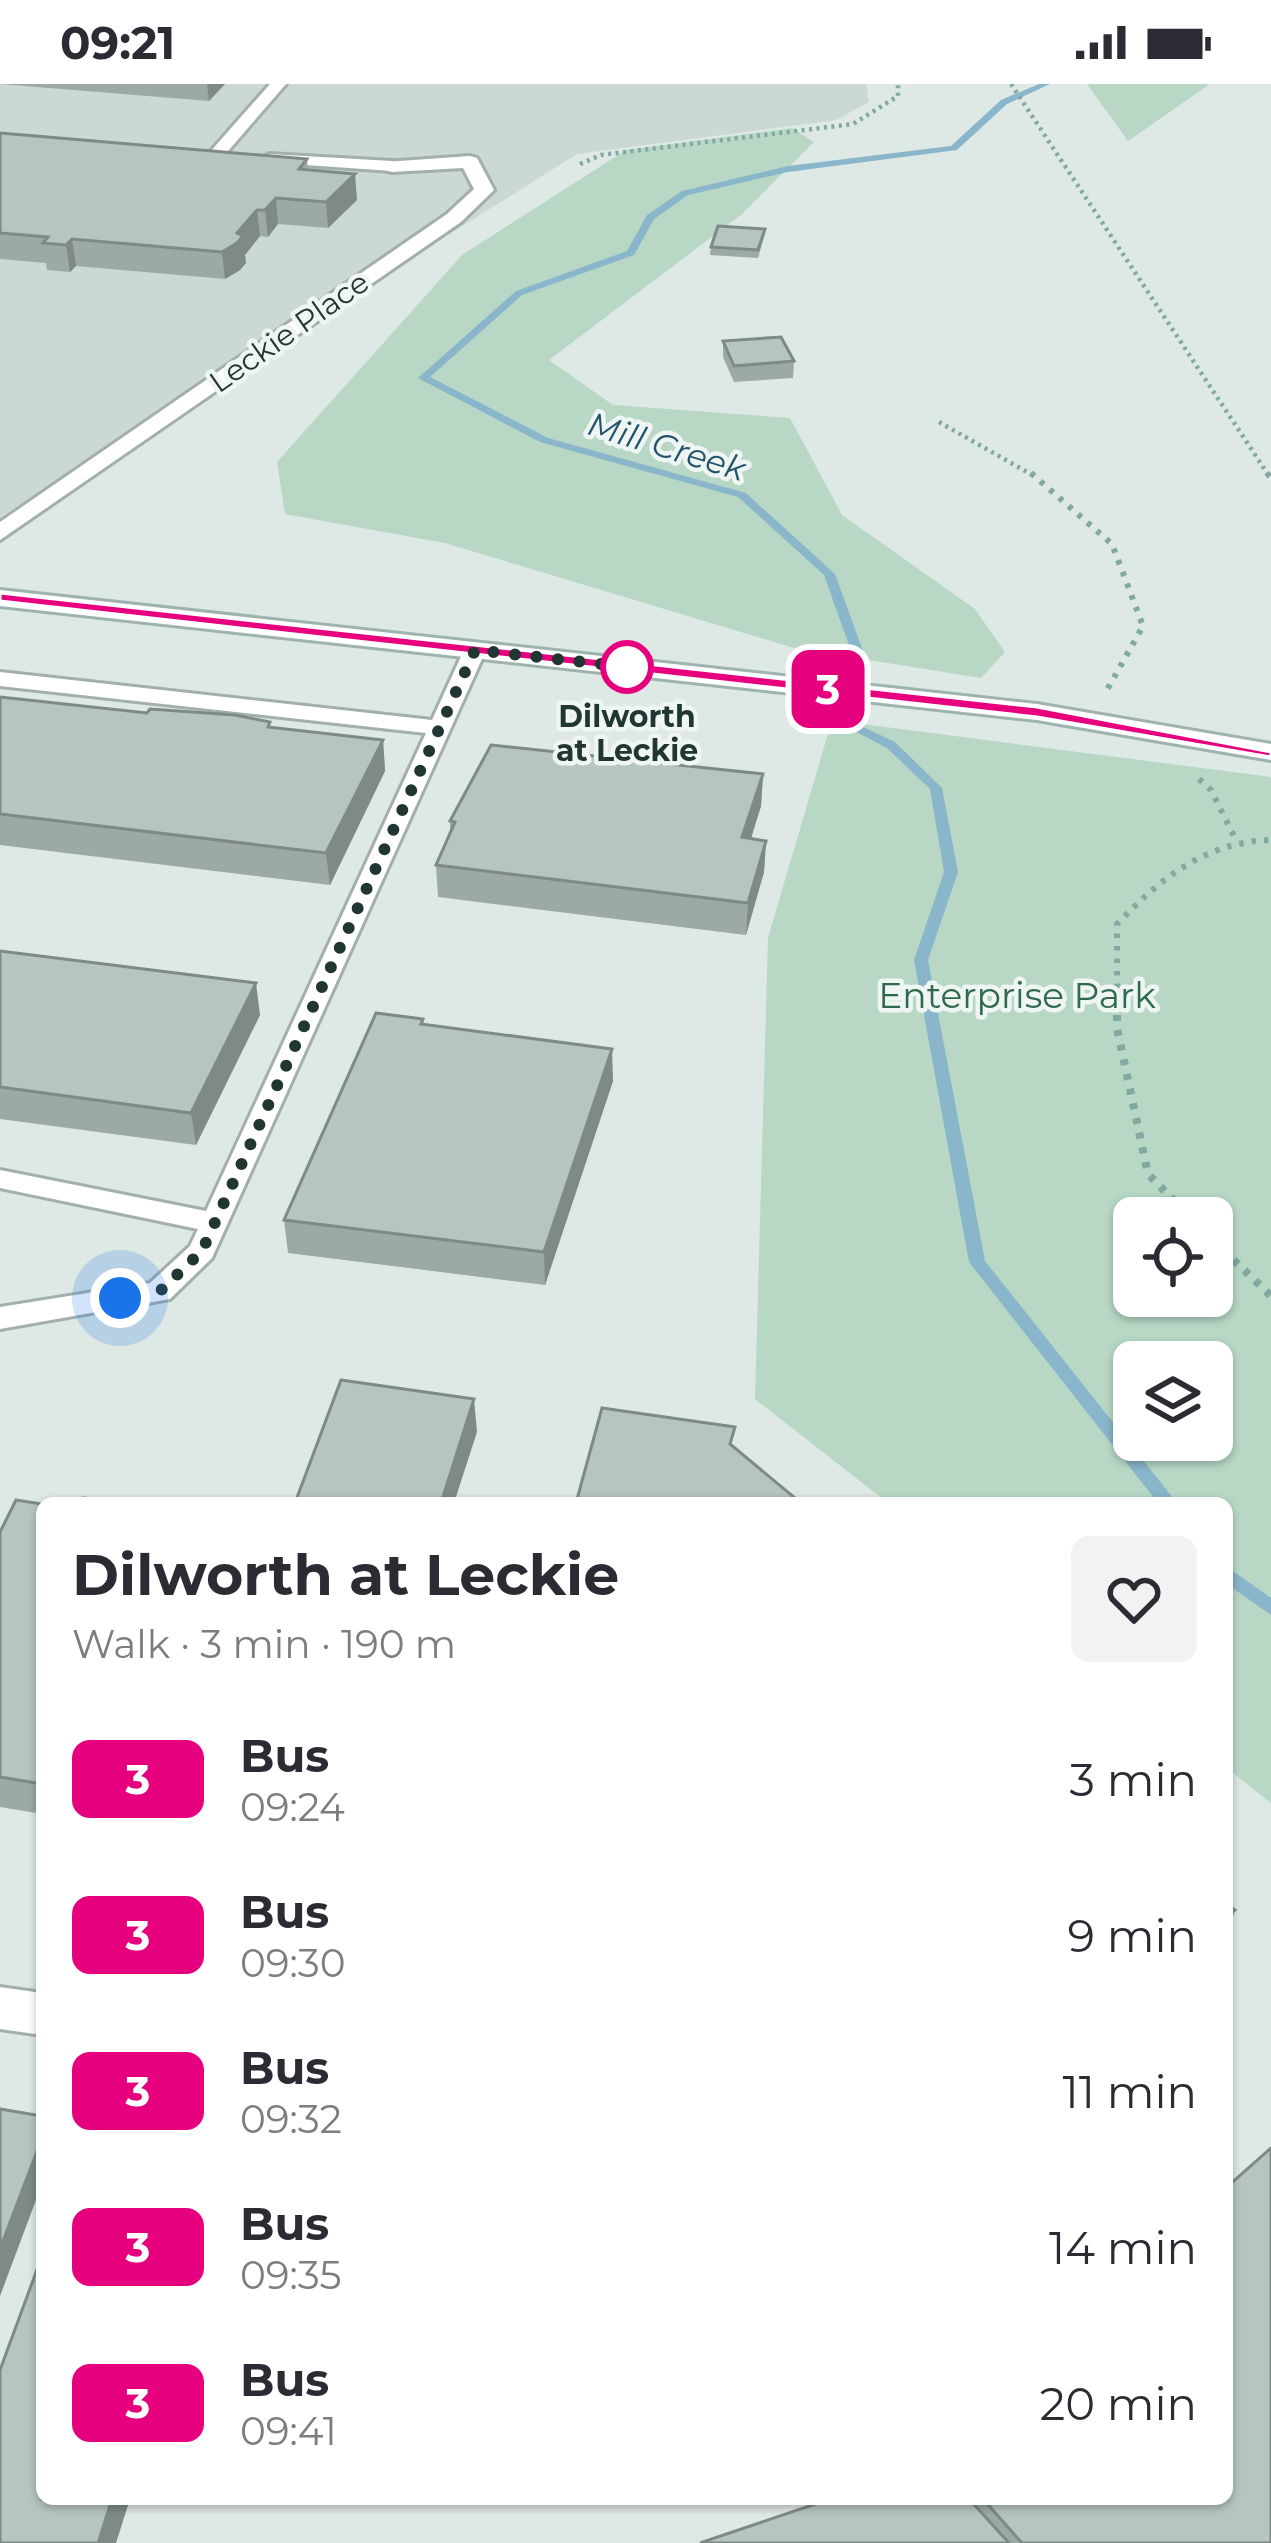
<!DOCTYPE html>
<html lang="en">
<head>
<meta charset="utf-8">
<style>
	body { margin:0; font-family:Montserrat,sans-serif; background:#f2f2f3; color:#2b2b33; height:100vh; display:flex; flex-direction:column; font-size:45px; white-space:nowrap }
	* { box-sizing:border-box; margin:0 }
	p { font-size:39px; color:#7c7c81 }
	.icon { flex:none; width:66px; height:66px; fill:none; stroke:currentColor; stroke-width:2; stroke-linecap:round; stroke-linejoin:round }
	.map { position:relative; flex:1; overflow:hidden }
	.panel { position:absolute; left:36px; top:1413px; width:1197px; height:1008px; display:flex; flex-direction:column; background:#fff; border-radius:18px; box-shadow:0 3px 9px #0004 }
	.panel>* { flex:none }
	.badge { padding:0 24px; border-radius:18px; font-size:42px; line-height:78px }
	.tools { position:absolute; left:1113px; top:1113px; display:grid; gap:24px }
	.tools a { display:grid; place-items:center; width:120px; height:120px; border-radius:18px; background:#fff; box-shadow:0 3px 9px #0004; font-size:60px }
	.you { position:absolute; width:60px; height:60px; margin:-30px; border:9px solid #fff; border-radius:50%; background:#1a73e8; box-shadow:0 0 0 18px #1a73e833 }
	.map>.badge { position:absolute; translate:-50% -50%; box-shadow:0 0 0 6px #fff }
	.round { display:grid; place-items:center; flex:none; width:126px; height:126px; border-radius:18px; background:#f2f2f3 }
	.overview { display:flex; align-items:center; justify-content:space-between; height:204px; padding:0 36px }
	h1 { font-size:57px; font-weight:700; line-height:90px }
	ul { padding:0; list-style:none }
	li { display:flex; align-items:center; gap:36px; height:156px; padding:0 36px }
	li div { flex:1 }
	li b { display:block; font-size:45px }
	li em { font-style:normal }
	li .badge { min-width:132px; font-weight:700; text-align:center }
	.status { display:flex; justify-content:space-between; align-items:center; height:84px; padding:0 60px; background:#fff; direction:ltr }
	.status svg { height:33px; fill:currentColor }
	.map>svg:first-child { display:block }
	.built { fill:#ccd8d4 }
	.green { fill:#b8d8c5; fill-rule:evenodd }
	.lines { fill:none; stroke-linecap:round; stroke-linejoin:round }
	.stream { fill:#89b6ca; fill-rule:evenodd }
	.lane-casing { stroke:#a2afac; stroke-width:6 }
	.street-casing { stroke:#a2afac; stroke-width:6 }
	.secondary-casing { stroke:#9eb3ae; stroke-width:6 }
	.path-far2 { stroke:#81a9a2; stroke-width:4.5; stroke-dasharray:3 4.5; stroke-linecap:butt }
	.path-far1 { stroke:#81a9a2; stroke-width:6; stroke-dasharray:4.5 8; stroke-linecap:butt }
	.path { stroke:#81a9a2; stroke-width:8; stroke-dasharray:6 9; stroke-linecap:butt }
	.lane { fill:#fff; fill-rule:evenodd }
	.street { fill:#fff; fill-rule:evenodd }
	.secondary { fill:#fff; fill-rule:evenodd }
	.wall { fill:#9da9a6 }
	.shaded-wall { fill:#7f8a87 }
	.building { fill:#b6c5c1; stroke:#7f8a87; stroke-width:3 }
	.line { fill:#e6007e; stroke:#fff; stroke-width:3 }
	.walk { stroke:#213633; stroke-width:12; stroke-dasharray:0 21.6 }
	.stop-dot { fill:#fff; stroke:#e6007e; stroke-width:6 }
	.labels { text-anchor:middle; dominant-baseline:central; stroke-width:9; stroke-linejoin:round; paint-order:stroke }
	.far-street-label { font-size:30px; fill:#213633; stroke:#eef5f2 }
	.far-stop-label { font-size:30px; font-weight:bold; fill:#213633; stroke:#eef5f2 }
	.far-water-label { font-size:33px; font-style:italic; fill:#21546c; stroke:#eef5f2 }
	.park-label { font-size:36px; fill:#2f694e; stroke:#eef5f2 }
</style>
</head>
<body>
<div class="status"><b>09:21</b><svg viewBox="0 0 49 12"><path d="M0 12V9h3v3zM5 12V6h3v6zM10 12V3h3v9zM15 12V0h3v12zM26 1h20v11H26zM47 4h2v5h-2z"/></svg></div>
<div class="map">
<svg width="1271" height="2459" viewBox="0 0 1271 2459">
	<rect width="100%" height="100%" fill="#dee8e5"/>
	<path class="built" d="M 0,0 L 866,0 L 869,18 L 836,36 L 577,70 L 0,433 Z"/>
	<g class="green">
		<path d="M 1087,0 L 1210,0 L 1128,57 Z"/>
		<path d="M 792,44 L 814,58 L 742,130 L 549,276 L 613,321 L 790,334 L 842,431 L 975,525 L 1005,568 L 981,594 L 794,564 L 445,459 L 285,430 L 277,378 L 462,171 L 626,66 Z"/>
		<path d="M 832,636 L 1271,693 L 1271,1719 L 1227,1684 L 1227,1419 L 888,1419 L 755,1315 L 768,854 ZM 1212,1134 L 1212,1212 L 1134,1212 L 1134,1134 ZM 1212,1278 L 1212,1356 L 1134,1356 L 1134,1278 Z"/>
	</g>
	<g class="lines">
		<g class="stream">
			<path d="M 1039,0 L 1050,0 L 1007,20 L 957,66 L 788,88 L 688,111 L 654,135 L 634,171 L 522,211 L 430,293 L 548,354 L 746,409 L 835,490 L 863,567 L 857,640 L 895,658 L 942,704 L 958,788 L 928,876 L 985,1177 L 1177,1419 L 1158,1419 L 969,1178 L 914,876 L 944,788 L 930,705 L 887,664 L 845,642 L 851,567 L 824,491 L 738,413 L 540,358 L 418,294 L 516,207 L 627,167 L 647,131 L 682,107 L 788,82 L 951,62 L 1001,16 Z"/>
			<path d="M 1227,1483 L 1271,1514 L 1271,1531 L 1227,1500 Z"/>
		</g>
		<g class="lane-casing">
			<g id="lane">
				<path d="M 270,0 L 286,0 L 222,74 L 210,74 L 210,68 Z"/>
				<path d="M 269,70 L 392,77 L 400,82 L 392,87 L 263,78 L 261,75 Z"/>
				<path d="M 475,559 L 486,566 L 212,1174 L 170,1215 L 0,1245 L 0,1223 L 150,1199 L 190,1162 L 198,1145 L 0,1104 L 0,1086 L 206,1127 L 426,649 L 0,602 L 0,588 L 432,636 L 464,566 Z"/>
			</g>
		</g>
		<g class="street-casing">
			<g id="street">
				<path d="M 470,72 L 477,74 L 494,106 L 461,138 L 0,456 L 0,438 L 447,130 L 474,105 L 463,84 L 392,88 L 385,86 L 385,78 Z"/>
				<path d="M 0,1903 L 42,1909 L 42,1951 L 0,1945 Z"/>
			</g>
		</g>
		<g class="secondary-casing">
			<path id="secondary" d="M 0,506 L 1037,620 L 1271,660 L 1271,676 L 1037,636 L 0,522 Z"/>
		</g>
		<g class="path-far2">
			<path d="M 1011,0 L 1269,392"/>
			<path d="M 580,80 L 601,71 L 853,40 L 898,12 L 898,0"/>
			<path d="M 939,338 L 1034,392"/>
		</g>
		<g class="path-far1">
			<path d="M 1031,389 L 1112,460 L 1143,542 L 1107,606"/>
			<path d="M 1267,389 L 1271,394"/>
			<path d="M 1199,695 L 1211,706 L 1235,754"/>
			<path d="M 1117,904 L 1117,840 C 1161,794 1205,758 1271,756"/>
		</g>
		<g class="path">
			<path d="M 1117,901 L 1117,944 L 1148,1090 L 1191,1134"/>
			<path d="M 1212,1155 L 1271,1212"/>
		</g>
		<use href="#lane" class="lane"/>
		<use href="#street" class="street"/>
		<use href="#secondary" class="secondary"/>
	</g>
	<g class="wall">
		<path d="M 0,0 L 225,0 L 209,17 Z"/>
		<path d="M 0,49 L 307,75 L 308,86 L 357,116 L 328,144 L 278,140 L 268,153 L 260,152 L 245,171 L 246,179 L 240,186 L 225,195 L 76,182 L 70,188 L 47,186 L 46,179 L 0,175 Z"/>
		<path d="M 765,145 L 764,153 L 758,174 L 710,171 L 711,163 Z"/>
		<path d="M 723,257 L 794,277 L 793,294 L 734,298 L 723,273 Z"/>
		<path d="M 0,613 L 383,656 L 385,687 L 330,801 L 0,761 Z"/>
		<path d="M 763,690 L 761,722 L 751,755 L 766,757 L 764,788 L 746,851 L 438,813 L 436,781 L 450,748 L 450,737 Z"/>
		<path d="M 0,867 L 260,931 L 196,1061 L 0,1035 Z"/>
		<path d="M 423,935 L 424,941 L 613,997 L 545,1201 L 288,1169 L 284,1136 Z"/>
		<path d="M 42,1420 L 42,1730 L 0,1723 L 0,1448 Z"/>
		<path d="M 830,2415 L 1227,2415 L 1271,2459 L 700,2459 Z"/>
	</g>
	<g class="shaded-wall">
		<path d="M 207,0 L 225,0 L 209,17 Z"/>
		<path d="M 355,90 L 357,116 L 328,144 L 326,118 Z"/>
		<path d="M 276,114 L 278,140 L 268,153 L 265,126 Z"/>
		<path d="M 257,126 L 260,152 L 245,171 L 246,179 L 240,186 L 225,195 L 222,168 Z"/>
		<path d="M 72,155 L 76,182 L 70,188 L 66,161 Z"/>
		<path d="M 383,656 L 385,687 L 330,801 L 326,769 Z"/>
		<path d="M 763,690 L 761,722 L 741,785 L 742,753 Z"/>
		<path d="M 766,757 L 764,788 L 746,851 L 748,819 Z"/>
		<path d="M 256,899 L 260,931 L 196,1061 L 191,1029 Z"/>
		<path d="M 612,965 L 613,997 L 545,1201 L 544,1168 Z"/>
		<path d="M 474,1315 L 477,1348 L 454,1419 L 441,1419 Z"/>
		<path d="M 1235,1826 L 1227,1850 L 1227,1833 Z"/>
		<path d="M 42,2054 L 42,2100 L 0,2212 L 0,2165 Z"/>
		<path d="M 112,2415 L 130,2415 L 116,2459 L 98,2459 Z"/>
	</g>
	<g class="building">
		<path d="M 0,49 L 307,75 L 299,85 L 355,90 L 326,118 L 276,114 L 265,126 L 257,126 L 237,149 L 243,152 L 237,159 L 222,168 L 72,155 L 66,161 L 43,159 L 48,153 L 0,149 Z"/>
		<path d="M 718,142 L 765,145 L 758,166 L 711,163 Z"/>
		<path d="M 781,253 L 794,277 L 734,282 L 723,257 Z"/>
		<path d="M 0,613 L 147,629 L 150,625 L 235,631 L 270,638 L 268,643 L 383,656 L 326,769 L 0,730 Z"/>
		<path d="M 491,661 L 763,690 L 742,753 L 766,757 L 748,819 L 436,781 L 455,738 L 450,737 Z"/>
		<path d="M 0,867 L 256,899 L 191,1029 L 0,1003 Z"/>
		<path d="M 376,929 L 423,935 L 421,940 L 612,965 L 544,1168 L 284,1136 Z"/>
		<path d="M 341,1296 L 474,1315 L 441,1419 L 295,1419 Z"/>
		<path d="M 602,1324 L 735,1343 L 730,1360 L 801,1419 L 576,1419 Z"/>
		<path d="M 83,1414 L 121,1419 L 81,1419 Z"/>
		<path d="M 16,1416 L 42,1420 L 42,1700 L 0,1693 L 0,1448 Z"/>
		<path d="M 1227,1820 L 1235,1826 L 1227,1833 Z"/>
		<path d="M 0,2025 L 42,2032 L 42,2054 L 0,2165 Z"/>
		<path d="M 1271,2064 L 1271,2459 L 1022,2459 L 983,2415 L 1227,2415 L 1227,2103 Z"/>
		<path d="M 42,2172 L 42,2415 L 112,2415 L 98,2459 L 0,2459 L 0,2286 Z"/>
		<path d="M 830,2415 L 969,2415 L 1009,2459 L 700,2459 Z"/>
	</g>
	<path class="line" d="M 0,509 L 1037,623 L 1271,668 L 1271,673 L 1037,633 L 0,517 Z"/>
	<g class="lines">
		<path class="walk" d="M 120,1214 L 159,1208 L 202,1167 L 475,566 L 646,585 L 627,583"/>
	</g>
	<circle class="stop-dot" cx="627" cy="583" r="24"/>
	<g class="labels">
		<g class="far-street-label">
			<text transform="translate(289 248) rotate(-35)">Leckie Place</text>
		</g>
		<g class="far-stop-label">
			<text x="627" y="632">Dilworth<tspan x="627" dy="34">at Leckie</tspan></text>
		</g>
		<g class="far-water-label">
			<text transform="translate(667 362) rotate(17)">Mill Creek</text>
		</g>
		<g class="park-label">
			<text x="1017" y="911">Enterprise Park</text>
		</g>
	</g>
</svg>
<div class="tools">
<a><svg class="icon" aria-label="locate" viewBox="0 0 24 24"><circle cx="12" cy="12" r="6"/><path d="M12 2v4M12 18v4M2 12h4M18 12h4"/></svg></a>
<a><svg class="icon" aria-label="layers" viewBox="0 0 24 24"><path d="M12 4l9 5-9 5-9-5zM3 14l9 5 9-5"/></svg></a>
</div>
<div class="you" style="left:120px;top:1214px"></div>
<b class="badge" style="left:828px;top:605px;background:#e6007e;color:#fff">3</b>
<section class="panel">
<div class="overview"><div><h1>Dilworth at Leckie</h1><p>Walk · 3 min · 190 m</p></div><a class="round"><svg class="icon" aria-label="heart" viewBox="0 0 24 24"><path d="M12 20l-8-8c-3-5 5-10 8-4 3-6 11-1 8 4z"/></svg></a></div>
<ul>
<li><span class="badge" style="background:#e6007e;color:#fff">3</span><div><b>Bus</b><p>09:24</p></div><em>3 min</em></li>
<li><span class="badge" style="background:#e6007e;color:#fff">3</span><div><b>Bus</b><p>09:30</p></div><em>9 min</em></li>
<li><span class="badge" style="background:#e6007e;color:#fff">3</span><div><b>Bus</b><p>09:32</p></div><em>11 min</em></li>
<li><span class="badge" style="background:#e6007e;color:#fff">3</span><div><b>Bus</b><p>09:35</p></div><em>14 min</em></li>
<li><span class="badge" style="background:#e6007e;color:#fff">3</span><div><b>Bus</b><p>09:41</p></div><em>20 min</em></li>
</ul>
</section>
</div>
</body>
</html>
